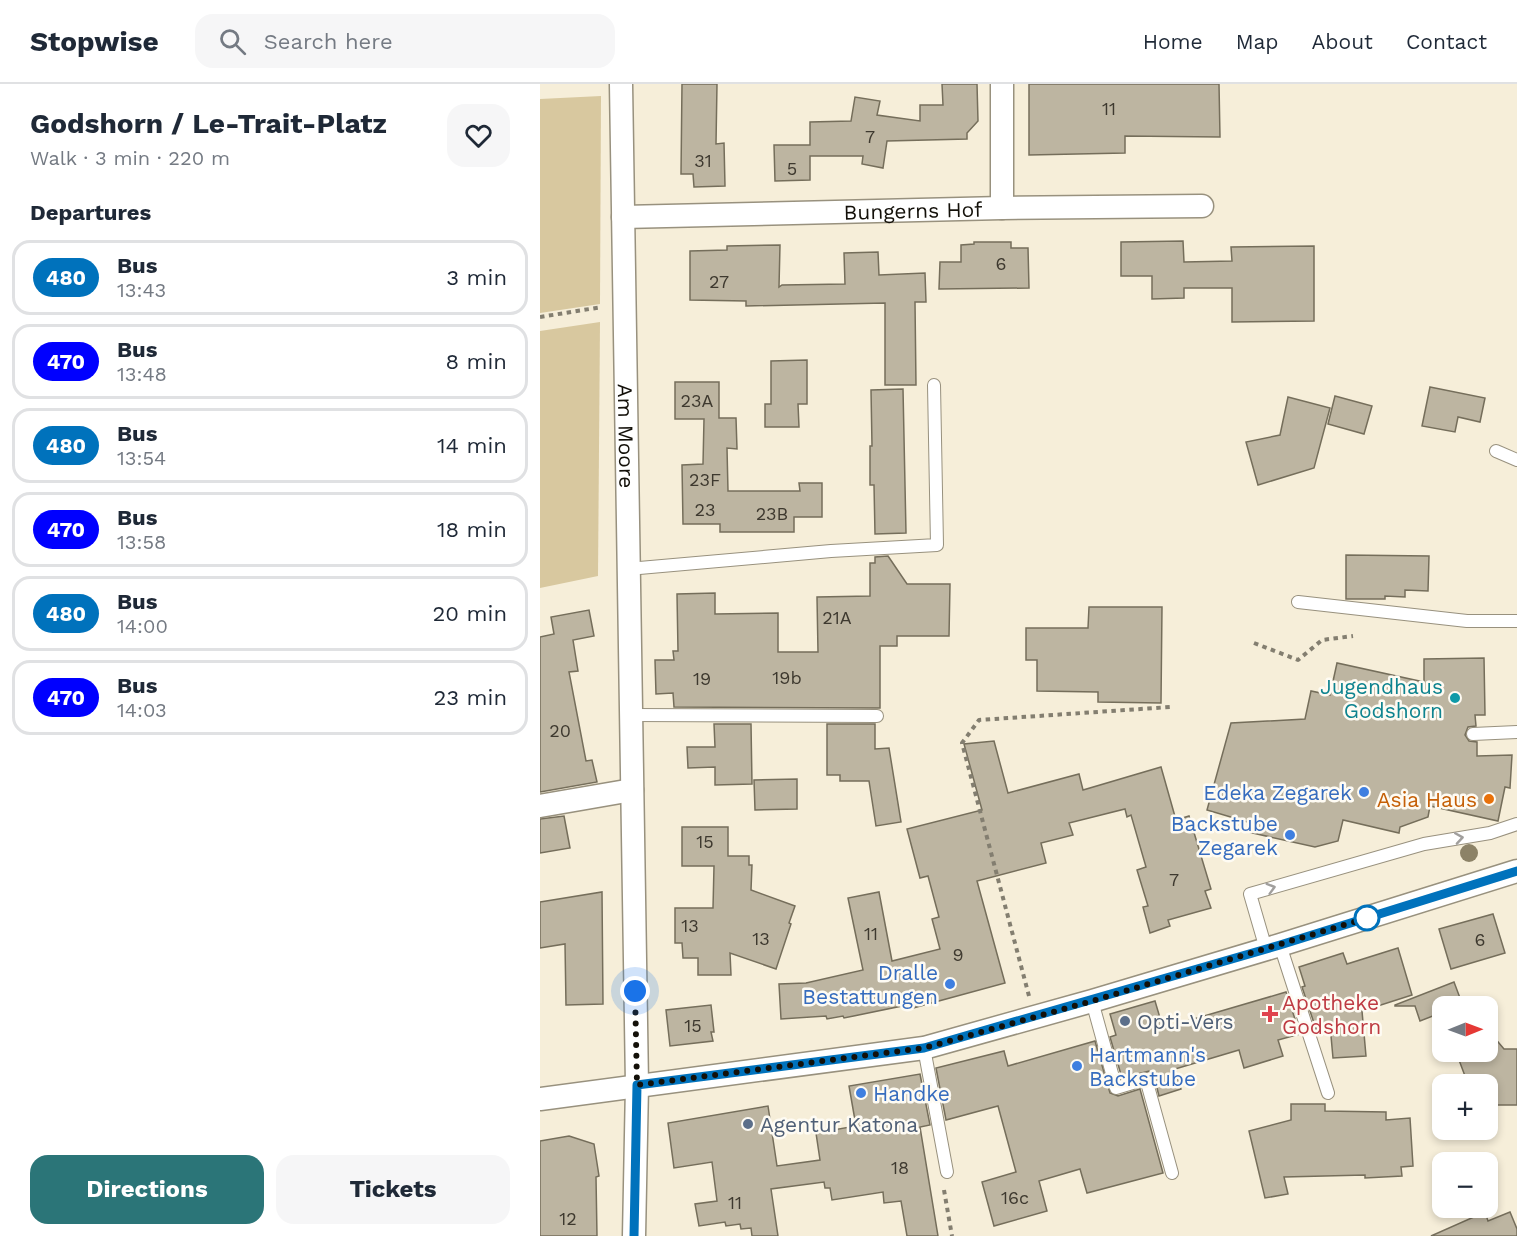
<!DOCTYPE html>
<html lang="en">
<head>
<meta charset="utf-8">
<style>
	body { margin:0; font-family:"Work Sans",sans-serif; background:#f6f6f7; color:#1f2937; height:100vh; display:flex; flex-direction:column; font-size:22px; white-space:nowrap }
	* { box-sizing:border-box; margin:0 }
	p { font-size:20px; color:#747a83 }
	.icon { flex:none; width:33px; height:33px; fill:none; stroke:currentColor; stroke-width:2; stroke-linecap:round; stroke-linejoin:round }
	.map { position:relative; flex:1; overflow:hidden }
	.panel { display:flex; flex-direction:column; background:#fff; width:540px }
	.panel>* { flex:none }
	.badge { padding:0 12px; border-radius:20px; font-size:21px; line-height:39px }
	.needle { width:39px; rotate:89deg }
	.tools { position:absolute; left:892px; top:912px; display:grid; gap:12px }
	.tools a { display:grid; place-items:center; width:66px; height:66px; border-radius:12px; background:#fff; box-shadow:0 3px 9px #0003; font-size:30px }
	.you { position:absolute; width:30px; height:30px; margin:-15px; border:4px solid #fff; border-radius:50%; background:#1a73e8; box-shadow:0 0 0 9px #1a73e833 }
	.map>.badge { position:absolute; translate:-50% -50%; box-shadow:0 0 0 3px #fff }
	h2 { padding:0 30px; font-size:22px; line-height:54px }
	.round { display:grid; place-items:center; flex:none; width:63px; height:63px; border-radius:18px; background:#f6f6f7 }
	.headline { display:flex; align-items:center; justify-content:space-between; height:102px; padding:0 30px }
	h1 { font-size:28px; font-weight:700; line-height:45px }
	.primary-button { display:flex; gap:12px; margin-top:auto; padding:12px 30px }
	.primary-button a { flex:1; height:69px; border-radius:18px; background:#2b7578; color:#fff; font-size:24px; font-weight:700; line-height:69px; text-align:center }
	.primary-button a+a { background:#f6f6f7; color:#1f2937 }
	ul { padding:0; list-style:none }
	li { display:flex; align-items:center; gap:18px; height:75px; margin:0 12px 9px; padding:0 18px; border:3px solid #e0e1e3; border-radius:18px }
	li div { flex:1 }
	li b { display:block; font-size:22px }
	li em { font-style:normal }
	li .badge { min-width:66px; font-weight:700; text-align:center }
	header { display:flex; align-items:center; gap:36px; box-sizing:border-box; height:84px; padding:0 30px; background:#fff; border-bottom:2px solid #e0e1e3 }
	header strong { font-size:28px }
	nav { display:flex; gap:33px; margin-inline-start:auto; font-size:21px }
	.search { width:420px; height:54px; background:#f6f6f7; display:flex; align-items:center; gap:15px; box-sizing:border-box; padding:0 21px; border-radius:18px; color:#747a83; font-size:22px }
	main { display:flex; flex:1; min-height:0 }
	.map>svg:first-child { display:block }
	.green { fill:#d8c89f }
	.building { fill:#bdb5a1; stroke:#756e5b; stroke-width:1.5 }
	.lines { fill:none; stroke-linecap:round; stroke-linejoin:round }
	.lane-casing { stroke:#98917e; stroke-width:14 }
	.street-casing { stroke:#98917e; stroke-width:25 }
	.path { stroke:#837e70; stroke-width:4; stroke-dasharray:4.5 4.5; stroke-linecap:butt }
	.lane { stroke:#fff; stroke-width:12 }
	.street { stroke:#fff; stroke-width:22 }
	.tree { fill:#8c8267 }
	.oneway { stroke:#a19f9d }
	.line-casing { stroke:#fff; stroke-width:14 }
	.line { stroke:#0072bc; stroke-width:9 }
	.walk { stroke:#131009; stroke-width:6; stroke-dasharray:0 10.8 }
	.culture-dot { fill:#0f9aa8; stroke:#fefbf3; stroke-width:2 }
	.shop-dot { fill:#3f7fe0; stroke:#fefbf3; stroke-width:2 }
	.food-dot { fill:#e8710a; stroke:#fefbf3; stroke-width:2 }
	.stop-dot { fill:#fff; stroke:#0072bc; stroke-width:3 }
	.health-dot { fill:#e0444e; stroke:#fefbf3; stroke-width:2 }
	.service-dot { fill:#5c6f8a; stroke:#fefbf3; stroke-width:2 }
	.labels { text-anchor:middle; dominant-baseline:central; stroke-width:5; stroke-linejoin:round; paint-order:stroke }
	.number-label { font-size:18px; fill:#3e392f }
	.street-label { font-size:21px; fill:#131009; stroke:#fefbf3 }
	.culture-label { font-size:21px; fill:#0d838f; stroke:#fefbf3; text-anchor:end }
	.shop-label { font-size:21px; fill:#366cbe; stroke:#fefbf3; text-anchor:end }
	.food-label { font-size:21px; fill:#c56008; stroke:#fefbf3; text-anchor:end }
	.health-label { font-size:21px; fill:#be3a42; stroke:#fefbf3; text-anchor:start }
	.service-label { font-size:21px; fill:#4e5e75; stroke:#fefbf3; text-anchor:start }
</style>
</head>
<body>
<header>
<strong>Stopwise</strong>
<div class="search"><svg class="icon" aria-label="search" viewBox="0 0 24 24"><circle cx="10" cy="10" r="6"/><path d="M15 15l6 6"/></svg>Search here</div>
<nav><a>Home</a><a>Map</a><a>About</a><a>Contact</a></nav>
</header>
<main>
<section class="panel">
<div class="headline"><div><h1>Godshorn / Le-Trait-Platz</h1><p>Walk · 3 min · 220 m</p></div><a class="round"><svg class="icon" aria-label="heart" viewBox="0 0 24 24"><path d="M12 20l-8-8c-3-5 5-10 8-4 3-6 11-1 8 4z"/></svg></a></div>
<h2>Departures</h2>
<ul>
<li><span class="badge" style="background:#0072bc;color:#fff">480</span><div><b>Bus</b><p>13:43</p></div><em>3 min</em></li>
<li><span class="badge" style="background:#00f;color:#fff">470</span><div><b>Bus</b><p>13:48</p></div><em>8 min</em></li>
<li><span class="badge" style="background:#0072bc;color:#fff">480</span><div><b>Bus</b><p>13:54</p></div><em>14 min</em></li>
<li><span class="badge" style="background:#00f;color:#fff">470</span><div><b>Bus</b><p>13:58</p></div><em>18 min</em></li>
<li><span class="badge" style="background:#0072bc;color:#fff">480</span><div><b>Bus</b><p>14:00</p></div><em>20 min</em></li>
<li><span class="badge" style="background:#00f;color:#fff">470</span><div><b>Bus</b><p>14:03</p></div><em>23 min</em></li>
</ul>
<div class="primary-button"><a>Directions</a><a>Tickets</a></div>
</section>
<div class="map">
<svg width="977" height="1152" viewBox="0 0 977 1152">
	<rect width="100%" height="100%" fill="#f6eed9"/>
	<g class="green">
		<path d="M 61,12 L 60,220 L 0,229 L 0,15 Z"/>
		<path d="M 60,238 L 58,492 L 0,504 L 0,247 Z"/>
	</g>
	<g class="building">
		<path d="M 142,0 L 177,0 L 176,60 L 184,59 L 185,102 L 154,103 L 153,90 L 141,90 Z"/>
		<path d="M 402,0 L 437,0 L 438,37 L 427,49 L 427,55 L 347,57 L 343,84 L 322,80 L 323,72 L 270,72 L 270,96 L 235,97 L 234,61 L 270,61 L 270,38 L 311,37 L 315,13 L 340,17 L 337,31 L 380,37 L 380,21 L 403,21 Z"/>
		<path d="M 489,0 L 679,0 L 680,53 L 585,52 L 585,69 L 489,71 Z"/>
		<path d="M 643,157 L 644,178 L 692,177 L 691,163 L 774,162 L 774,237 L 692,238 L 692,204 L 644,204 L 644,214 L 612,215 L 612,192 L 581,192 L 581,158 Z"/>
		<path d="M 434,158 L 471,158 L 471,164 L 488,164 L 489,204 L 399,205 L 400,178 L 421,178 L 421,161 L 434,160 Z"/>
		<path d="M 240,161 L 239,203 L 242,201 L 305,200 L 304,169 L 338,168 L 339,191 L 385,189 L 386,218 L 375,218 L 376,301 L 345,301 L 345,219 L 206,222 L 206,217 L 150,216 L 150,167 L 187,166 L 187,162 Z"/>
		<path d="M 267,276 L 267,320 L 258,320 L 259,343 L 225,343 L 225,320 L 231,320 L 231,277 Z"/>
		<path d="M 135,298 L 179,298 L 179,334 L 196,334 L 197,365 L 187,364 L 188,407 L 260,407 L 259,399 L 282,399 L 282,433 L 254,433 L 254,448 L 180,448 L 180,440 L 143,440 L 142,381 L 163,380 L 164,335 L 135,335 Z"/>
		<path d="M 890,303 L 945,314 L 940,338 L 918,333 L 915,348 L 882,342 Z"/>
		<path d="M 363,305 L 366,449 L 335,450 L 334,401 L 330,401 L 330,362 L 332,362 L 331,306 Z"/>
		<path d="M 795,312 L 832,322 L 824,350 L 788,340 Z"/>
		<path d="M 748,313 L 790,324 L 774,384 L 718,401 L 706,358 L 740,351 Z"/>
		<path d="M 806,471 L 889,472 L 888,507 L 865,506 L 865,513 L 845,512 L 845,515 L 806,515 Z"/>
		<path d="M 348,472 L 367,500 L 410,500 L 409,552 L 357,552 L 357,562 L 340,562 L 340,624 L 134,623 L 133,609 L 116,610 L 115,576 L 134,576 L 133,567 L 138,567 L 137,510 L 175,509 L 175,530 L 238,529 L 238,568 L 278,568 L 277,513 L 330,512 L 330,479 L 335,479 L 335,473 Z"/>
		<path d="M 549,523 L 622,523 L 621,619 L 558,618 L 558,608 L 497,607 L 497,576 L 486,576 L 486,544 L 548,544 Z"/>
		<path d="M 49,526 L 54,552 L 33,556 L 38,587 L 29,588 L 46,677 L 52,676 L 57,698 L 0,708 L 0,553 L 14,550 L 11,533 Z"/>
		<path d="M 944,574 L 945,631 L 935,631 L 936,642 L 928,643 L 925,651 L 929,657 L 937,658 L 937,672 L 972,671 L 970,704 L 965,703 L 958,737 L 890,722 L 888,733 L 860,743 L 859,749 L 803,736 L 798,757 L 775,763 L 708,748 L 711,739 L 667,726 L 691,639 L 765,635 L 771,607 L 790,611 L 797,579 L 884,598 L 884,575 Z"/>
		<path d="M 174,640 L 211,640 L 212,700 L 175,701 L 175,683 L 148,684 L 147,663 L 175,663 Z"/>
		<path d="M 287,640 L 335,640 L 335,665 L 349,664 L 361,738 L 336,742 L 329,697 L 300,697 L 300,691 L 287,691 Z"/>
		<path d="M 454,657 L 468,709 L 539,690 L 543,706 L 621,683 L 636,736 L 649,732 L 671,805 L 665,807 L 671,824 L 628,836 L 630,842 L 610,849 L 603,823 L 608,822 L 597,786 L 606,783 L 591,731 L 587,733 L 585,725 L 529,739 L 533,751 L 501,759 L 506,779 L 437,797 L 465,899 L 373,924 L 372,920 L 304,934 L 303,932 L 287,935 L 286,932 L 241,935 L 239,900 L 266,899 L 323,886 L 308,814 L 339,808 L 352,877 L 400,865 L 392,835 L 399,833 L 388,792 L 380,794 L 367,745 L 442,726 L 424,660 Z"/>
		<path d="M 257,695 L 257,725 L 215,726 L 214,696 Z"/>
		<path d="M 24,732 L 30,764 L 0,769 L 0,735 Z"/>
		<path d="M 142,743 L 188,743 L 188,772 L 209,772 L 209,781 L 212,781 L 211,806 L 255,822 L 249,839 L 251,840 L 236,885 L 190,869 L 191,891 L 158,891 L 158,874 L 143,874 L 142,859 L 135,859 L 135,824 L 173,824 L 174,782 L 142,782 Z"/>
		<path d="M 62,808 L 63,920 L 26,921 L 25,860 L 0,864 L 0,818 Z"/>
		<path d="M 953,830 L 965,869 L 911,885 L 899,845 Z"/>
		<path d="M 858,864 L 872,911 L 822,927 L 826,972 L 793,974 L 790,941 L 776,945 L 762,903 L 765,902 L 759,883 L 803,869 L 807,880 Z"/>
		<path d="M 914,898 L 923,922 L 903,922 L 903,928 L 880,937 L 875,922 L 855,922 L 855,921 Z"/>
		<path d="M 746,908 L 760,950 L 738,956 L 743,972 L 704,984 L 699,966 L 635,985 L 641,1005 L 619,1012 L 614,992 L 609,987 L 582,994 L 570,953 L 576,951 L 570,930 L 615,917 L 623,944 Z"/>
		<path d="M 171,921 L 174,948 L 171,948 L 173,957 L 130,962 L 126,926 Z"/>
		<path d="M 948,946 L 964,965 L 977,965 L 977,1021 L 948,1021 L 948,1000 L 928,1000 L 916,968 L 948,968 Z"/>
		<path d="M 555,957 L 570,1009 L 578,1012 L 600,1005 L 623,1089 L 547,1109 L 540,1085 L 499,1097 L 507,1127 L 454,1142 L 442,1098 L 476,1088 L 458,1022 L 406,1036 L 396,984 L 464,967 L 468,982 Z"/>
		<path d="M 380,990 L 390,1041 L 380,1043 L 398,1152 L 367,1152 L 361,1117 L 344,1119 L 343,1108 L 292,1116 L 290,1104 L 285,1104 L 284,1098 L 231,1105 L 238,1152 L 212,1152 L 211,1144 L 201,1145 L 200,1140 L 186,1142 L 185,1138 L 159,1142 L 155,1120 L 177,1117 L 172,1078 L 134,1084 L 128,1039 L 228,1022 L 237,1082 L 280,1076 L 276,1049 L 316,1042 L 309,1002 Z"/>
		<path d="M 751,1020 L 785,1020 L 785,1027 L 846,1028 L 846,1036 L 870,1034 L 873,1082 L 861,1083 L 862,1092 L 825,1094 L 825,1091 L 744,1093 L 748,1110 L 725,1114 L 709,1047 L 751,1036 Z"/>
		<path d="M 29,1052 L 54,1060 L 59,1092 L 56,1093 L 57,1152 L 0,1152 L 0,1057 Z"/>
		<path d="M 945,1128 L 948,1137 L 970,1128 L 977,1145 L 977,1152 L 891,1152 Z"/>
	</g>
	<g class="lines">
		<g class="lane-casing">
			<g id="lane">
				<path d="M 956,367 L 977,376"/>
				<path d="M 88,485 L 291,467 L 397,461 L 394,301"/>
				<path d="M 758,518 L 927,537 L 977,537"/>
				<path d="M 91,631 L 337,632"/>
				<path d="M 933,650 L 977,648"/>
				<path d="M 740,861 L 788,1009"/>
				<path d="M 726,865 L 710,810 L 884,760 L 950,749 L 977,740"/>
				<path d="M 552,917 L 576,1004 L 606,995 L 632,1089"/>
				<path d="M 384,964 L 407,1088"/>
			</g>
		</g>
		<g class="street-casing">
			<g id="street">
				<path id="s1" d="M 81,0 L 97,1001 L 94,1152"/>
				<path d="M 462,124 L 462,0"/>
				<path id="s2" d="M 83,133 L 462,124 L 662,122"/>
				<path d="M 0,722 L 92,706"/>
				<path d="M 0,1015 L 384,964 L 552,917 L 740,861 L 977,787"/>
			</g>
		</g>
		<g class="path">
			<path d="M 0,233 L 62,223"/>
			<path d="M 714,559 L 758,576 L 782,556 L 813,552"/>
			<path d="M 489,912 L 422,659 L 439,636 L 630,623"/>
			<path d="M 404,1106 L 412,1152"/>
		</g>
		<use href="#lane" class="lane"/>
		<use href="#street" class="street"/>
	</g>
	<circle class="tree" cx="929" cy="769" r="9"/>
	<defs><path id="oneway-chevron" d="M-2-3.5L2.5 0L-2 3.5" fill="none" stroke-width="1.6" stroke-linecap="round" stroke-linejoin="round" transform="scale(1.5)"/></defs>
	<g class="oneway">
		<use href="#oneway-chevron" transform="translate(919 754) rotate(-9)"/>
		<use href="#oneway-chevron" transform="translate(731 804) rotate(-16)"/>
	</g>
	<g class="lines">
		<g class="line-casing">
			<path id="line" d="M 94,1152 L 97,1001 L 384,964 L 740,861 L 977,787"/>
		</g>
		<use href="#line" class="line"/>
		<path class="walk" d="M 95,907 L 97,1001 L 384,964 L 552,917 L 827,834"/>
	</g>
	<circle class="culture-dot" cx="915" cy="614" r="6"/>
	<g class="shop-dot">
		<circle cx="824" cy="708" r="6"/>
		<circle cx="750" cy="751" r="6"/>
		<circle cx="410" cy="900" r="6"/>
		<circle cx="537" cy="982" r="6"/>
		<circle cx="321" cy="1009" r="6"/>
	</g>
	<circle class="food-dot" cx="949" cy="715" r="6"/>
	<circle class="stop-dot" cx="827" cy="834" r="12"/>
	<path class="health-dot" d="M727 921h6v6h6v6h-6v6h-6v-6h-6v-6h6z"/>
	<g class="service-dot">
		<circle cx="585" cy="937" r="6"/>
		<circle cx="208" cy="1040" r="6"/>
	</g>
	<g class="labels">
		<g class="number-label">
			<text x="569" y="24">11</text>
			<text x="330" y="52">7</text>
			<text x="163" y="76">31</text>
			<text x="252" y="84">5</text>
			<text x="461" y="179">6</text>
			<text x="179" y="197">27</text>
			<text x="157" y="316">23A</text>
			<text x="165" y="395">23F</text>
			<text x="165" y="425">23</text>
			<text x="232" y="429">23B</text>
			<text x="297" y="533">21A</text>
			<text x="247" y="593">19b</text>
			<text x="162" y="594">19</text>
			<text x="20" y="646">20</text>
			<text x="165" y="757">15</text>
			<text x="634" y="795">7</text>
			<text x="150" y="841">13</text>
			<text x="331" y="849">11</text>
			<text x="221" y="854">13</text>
			<text x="940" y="855">6</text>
			<text x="418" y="870">9</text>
			<text x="153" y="941">15</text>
			<text x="360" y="1083">18</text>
			<text x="475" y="1113">16c</text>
			<text x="195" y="1118">11</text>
			<text x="28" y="1134">12</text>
		</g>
		<g class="street-label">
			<text stroke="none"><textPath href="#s2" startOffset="290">Bungerns Hof</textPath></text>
			<text stroke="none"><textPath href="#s1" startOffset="352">Am Moore</textPath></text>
		</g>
		<g class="culture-label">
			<text x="903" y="602">Jugendhaus<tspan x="903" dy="24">Godshorn</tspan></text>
		</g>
		<g class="shop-label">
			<text x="812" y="708">Edeka Zegarek</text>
			<text x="738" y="739">Backstube<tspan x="738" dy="24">Zegarek</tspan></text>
			<text x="398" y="888">Dralle<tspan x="398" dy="24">Bestattungen</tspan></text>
			<text x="549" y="970" text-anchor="start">Hartmann's<tspan x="549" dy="24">Backstube</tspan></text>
			<text x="333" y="1009" text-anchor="start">Handke</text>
		</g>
		<g class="food-label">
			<text x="937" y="715">Asia Haus</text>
		</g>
		<g class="health-label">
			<text x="742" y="918">Apotheke<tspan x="742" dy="24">Godshorn</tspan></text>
		</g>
		<g class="service-label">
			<text x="597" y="937">Opti-Vers</text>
			<text x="220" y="1040">Agentur Katona</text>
		</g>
	</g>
</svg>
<div class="tools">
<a><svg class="needle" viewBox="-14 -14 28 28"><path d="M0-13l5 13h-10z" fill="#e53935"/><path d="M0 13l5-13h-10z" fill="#747a83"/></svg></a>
<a>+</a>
<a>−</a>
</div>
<div class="you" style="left:95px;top:907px"></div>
</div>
</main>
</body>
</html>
